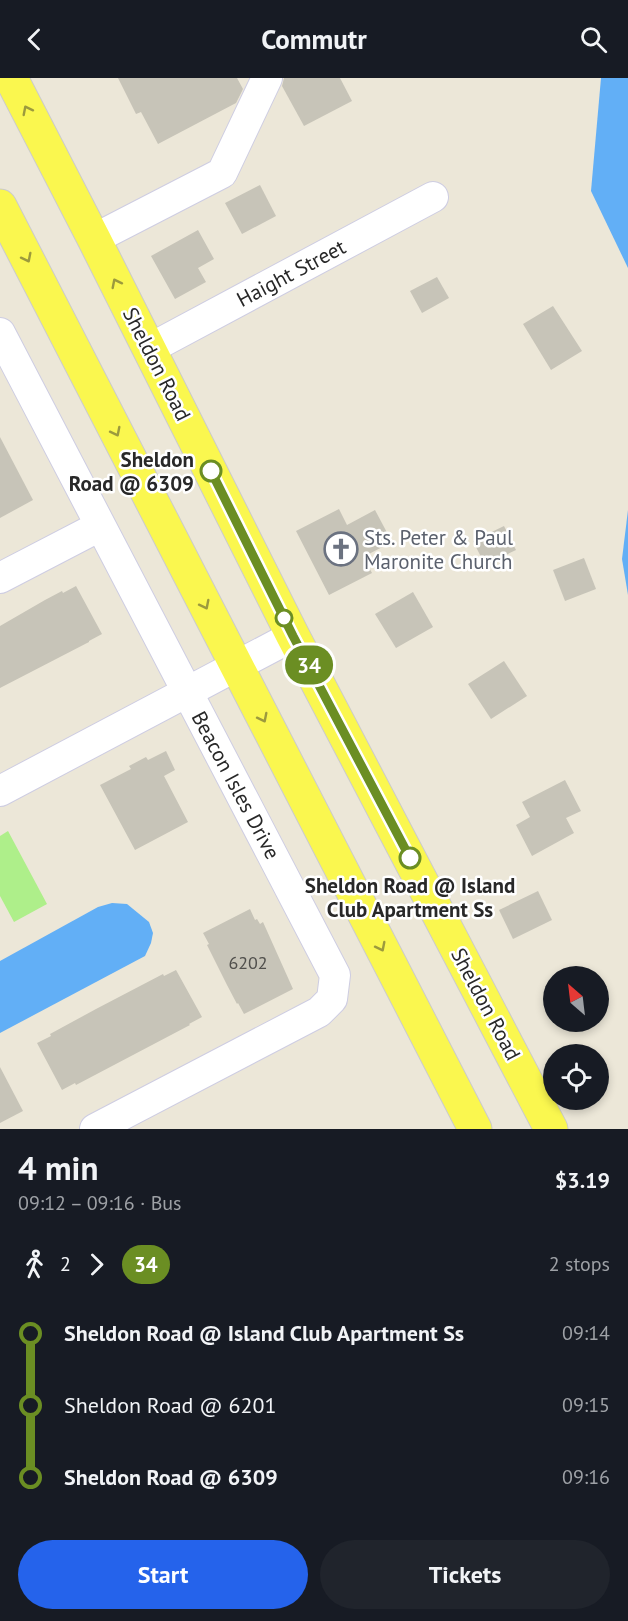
<!DOCTYPE html>
<html lang="en">
<head>
<meta charset="utf-8">
<style>
	body { margin:0; font-family:"PT Sans",sans-serif; background:#20242c; color:#f1f3f6; height:100vh; display:flex; flex-direction:column; font-size:22px; white-space:nowrap }
	* { box-sizing:border-box; margin:0 }
	p { font-size:20px; color:#9ea1a6 }
	.icon { flex:none; width:33px; height:33px; fill:none; stroke:currentColor; stroke-width:2; stroke-linecap:round; stroke-linejoin:round }
	.map { position:relative; height:1051px; overflow:hidden }
	.sheet { display:flex; flex-direction:column; background:#171b24; flex:1 }
	.sheet>* { flex:none }
	.badge { padding:0 12px; border-radius:20px; font-size:21px; line-height:39px }
	.needle { width:39px; rotate:332deg }
	.fabs { position:absolute; left:543px; top:888px; display:grid; gap:12px }
	.fabs a { display:grid; place-items:center; width:66px; height:66px; border-radius:50%; background:#171b24; box-shadow:0 3px 9px #0003; font-size:30px }
	.map>.badge { position:absolute; translate:-50% -50%; box-shadow:0 0 0 3px #fff }
	.legs { display:flex; align-items:center; gap:9px; height:66px; padding:0 18px; font-size:20px }
	.legs p { margin-inline-start:auto }
	.overview { display:flex; align-items:center; justify-content:space-between; height:102px; padding:0 18px }
	h1 { font-size:33px; font-weight:700; line-height:45px }
	.cta { display:flex; gap:12px; margin-top:auto; padding:12px 18px }
	.cta a { flex:1; height:69px; border-radius:36px; background:#2563eb; color:#fff; font-size:24px; font-weight:700; line-height:69px; text-align:center }
	.cta a+a { background:#20242c; color:#f1f3f6 }
	ul { padding:0 18px; list-style:none }
	li { display:flex; align-items:center; gap:21px; height:72px; font-size:22px }
	li i { display:grid; place-items:center; width:9px; height:100%; margin:0 8px; background:currentColor }
	li i::after { content:''; width:15px; height:15px; margin:-8px; border:4px solid; border-radius:50%; background:#171b24 }
	li p { margin-inline-start:auto }
	li:first-child i { background:linear-gradient(#0000 50%,currentColor 0) }
	li:last-child i { background:linear-gradient(currentColor 50%,#0000 0) }
	header { display:flex; justify-content:space-between; align-items:center; height:78px; padding:0 18px; background:#171b24; font-size:27px; font-weight:700 }
	.map>svg:first-child { display:block }
	.pitch { fill:#aeef8a }
	.water { fill:#62aff6 }
	.building { fill:#c7c4b8 }
	.lines { fill:none; stroke-linecap:round; stroke-linejoin:round }
	.minor-casing { stroke:#cecde2; stroke-width:32 }
	.major-casing { stroke:#cbcbcb; stroke-width:35 }
	.minor { stroke:#fff; stroke-width:30 }
	.major { stroke:#faf74f; stroke-width:33 }
	.oneway { stroke:#9c9a3d }
	.line-1-casing { stroke:#fff; stroke-width:14 }
	.line-1 { stroke:#6b8e23; stroke-width:9 }
	.stop-1-dot { fill:#fff; stroke:#6b8e23; stroke-width:3 }
	.labels { text-anchor:middle; dominant-baseline:central; stroke-width:5; stroke-linejoin:round; paint-order:stroke }
	.number-label { font-size:18px; fill:#504f4c }
	.street-label { font-size:21px; fill:#282828; stroke:#fff }
	.stop-label { font-size:21px; font-weight:bold; fill:#282828; stroke:#fff; text-anchor:end }
	.worship-label { font-size:21px; fill:#5b616d; stroke:#fff; text-anchor:start }
</style>
</head>
<body>
<header><svg class="icon" aria-label="back" viewBox="0 0 24 24"><path d="M15 5l-7 7 7 7"/></svg>Commutr<svg class="icon" aria-label="search" viewBox="0 0 24 24"><circle cx="10" cy="10" r="6"/><path d="M15 15l6 6"/></svg></header>
<div class="map">
<svg width="628" height="1051" viewBox="0 0 628 1051">
	<rect width="100%" height="100%" fill="#ece7d8"/>
	<path class="pitch" d="M 8,753 L 47,826 L 14,844 L 0,818 L 0,758 Z"/>
	<g class="water">
		<path d="M 601,0 L 628,0 L 628,190 L 591,113 Z"/>
		<path d="M 628,432 L 628,517 L 622,481 Z"/>
		<path d="M 112,825 L 127,826 L 149,844 L 153,855 L 151,865 L 145,878 L 0,955 L 0,883 L 98,829 Z"/>
	</g>
	<g class="building">
		<path d="M 118,0 L 237,0 L 243,11 L 236,25 L 158,66 L 141,34 L 136,36 Z"/>
		<path d="M 284,0 L 340,0 L 352,23 L 304,48 L 282,8 Z"/>
		<path d="M 260,107 L 276,138 L 242,156 L 225,125 Z"/>
		<path d="M 198,152 L 214,181 L 198,190 L 206,204 L 175,221 L 151,178 Z"/>
		<path d="M 437,199 L 449,220 L 422,235 L 410,213 Z"/>
		<path d="M 553,228 L 582,273 L 551,292 L 523,246 Z"/>
		<path d="M 0,359 L 33,422 L 0,440 Z"/>
		<path d="M 339,431 L 347,447 L 375,432 L 392,464 L 363,479 L 372,495 L 329,517 L 296,453 Z"/>
		<path d="M 504,448 L 516,472 L 485,487 L 473,463 Z"/>
		<path d="M 584,480 L 596,511 L 565,523 L 553,492 Z"/>
		<path d="M 76,508 L 102,556 L 89,563 L 89,564 L 0,610 L 0,548 L 45,522 L 62,513 L 63,515 Z"/>
		<path d="M 413,514 L 433,549 L 396,570 L 375,536 Z"/>
		<path d="M 504,583 L 527,618 L 491,641 L 468,606 Z"/>
		<path d="M 166,673 L 175,692 L 164,698 L 188,744 L 135,772 L 100,707 L 131,691 L 129,688 L 146,679 L 148,682 Z"/>
		<path d="M 565,702 L 581,733 L 566,740 L 574,755 L 532,778 L 516,747 L 530,739 L 522,724 Z"/>
		<path d="M 538,813 L 552,842 L 513,861 L 499,832 Z"/>
		<path d="M 250,831 L 255,842 L 257,841 L 260,846 L 263,844 L 293,911 L 244,936 L 238,925 L 237,926 L 227,907 L 207,867 L 209,866 L 203,855 Z"/>
		<path d="M 176,892 L 202,939 L 189,946 L 190,947 L 76,1007 L 75,1005 L 62,1012 L 37,965 L 51,958 L 50,956 L 96,931 L 163,896 L 164,898 Z"/>
		<path d="M 0,989 L 23,1033 L 0,1045 Z"/>
	</g>
	<g class="lines">
		<g class="minor-casing">
			<g id="minor">
				<path d="M 94,161 L 222,95 L 267,0"/>
				<path d="M 0,255 L 335,897 L 332,921 L 319,934 L 95,1051"/>
				<path d="M 149,271 L 433,119"/>
				<path d="M 0,500 L 100,448"/>
				<path d="M 0,713 L 293,558"/>
			</g>
		</g>
		<g class="major-casing">
			<g id="major">
				<path d="M 11,0 L 94,161 L 293,558 L 551,1051"/>
				<path d="M 0,128 L 475,1051"/>
			</g>
		</g>
		<use href="#minor" class="minor"/>
		<use href="#major" class="major"/>
	</g>
	<defs><path id="oneway-chevron" d="M-2-3.5L2.5 0L-2 3.5" fill="none" stroke-width="1.6" stroke-linecap="round" stroke-linejoin="round" transform="scale(1.5)"/></defs>
	<g class="oneway">
		<use href="#oneway-chevron" transform="translate(27 32) rotate(-117)"/>
		<use href="#oneway-chevron" transform="translate(27 180) rotate(63)"/>
		<use href="#oneway-chevron" transform="translate(116 205) rotate(-117)"/>
		<use href="#oneway-chevron" transform="translate(116 354) rotate(63)"/>
		<use href="#oneway-chevron" transform="translate(205 527) rotate(63)"/>
		<use href="#oneway-chevron" transform="translate(263 640) rotate(63)"/>
		<use href="#oneway-chevron" transform="translate(381 869) rotate(63)"/>
	</g>
	<g class="lines">
		<g class="line-1-casing">
			<path id="line-1" d="M 211,393 L 293,558 L 410,780"/>
		</g>
		<use href="#line-1" class="line-1"/>
	</g>
	<defs>
		<g id="church-ring" transform="scale(1.725)"><circle r="9.5" fill="#fff" stroke="#6b7280" stroke-width="1.5"/><path d="M-1.2-6h2.4v3.5h3.3v2.4h-3.3V6h-2.4V-.1h-3.3v-2.4h3.3Z" fill="#6b7280"/></g>
	</defs>
	<g fill-rule="evenodd">
		<use href="#church-ring" x="341" y="471"/>
	</g>
	<g class="stop-1-dot">
		<circle cx="211" cy="393" r="10"/>
		<circle cx="284" cy="540" r="8"/>
		<circle cx="410" cy="780" r="10"/>
	</g>
	<g class="labels">
		<g class="number-label">
			<text x="248" y="884">6202</text>
		</g>
		<g class="street-label">
			<text transform="translate(291 195) rotate(-28)">Haight Street</text>
			<text transform="translate(157 286) rotate(63)">Sheldon Road</text>
			<text transform="translate(236 707) rotate(62)">Beacon Isles Drive</text>
			<text transform="translate(486 926) rotate(62)">Sheldon Road</text>
		</g>
		<g class="stop-label">
			<text x="194" y="381">Sheldon<tspan x="194" dy="24">Road @ 6309</tspan></text>
			<text x="410" y="807" text-anchor="middle">Sheldon Road @ Island<tspan x="410" dy="24">Club Apartment Ss</tspan></text>
		</g>
		<g class="worship-label">
			<text x="364" y="459">Sts. Peter &amp; Paul<tspan x="364" dy="24">Maronite Church</tspan></text>
		</g>
	</g>
</svg>
<div class="fabs">
<a><svg class="needle" viewBox="-14 -14 28 28"><path d="M0-13l5 13h-10z" fill="#e53935"/><path d="M0 13l5-13h-10z" fill="#9ea1a6"/></svg></a>
<a><svg class="icon" aria-label="locate" viewBox="0 0 24 24"><circle cx="12" cy="12" r="6"/><path d="M12 2v4M12 18v4M2 12h4M18 12h4"/></svg></a>
</div>
<b class="badge" style="left:309px;top:587px;background:#6b8e23;color:#fff">34</b>
</div>
<section class="sheet">
<div class="overview"><div><h1>4 min</h1><p>09:12 – 09:16 · Bus</p></div><b>$3.19</b></div>
<div class="legs"><svg class="icon" aria-label="walk" viewBox="0 0 24 24"><circle cx="13" cy="4" r="2"/><path d="M13 8l-2 6 4 7M11 14l-3 7M7 12l3-4h3l4 4"/></svg>2<svg class="icon" aria-label="forward" viewBox="0 0 24 24"><path d="M9 5l7 7-7 7"/></svg><b class="badge" style="background:#6b8e23;color:#fff">34</b><p>2 stops</p></div>
<ul>
<li><i style="color:#6b8e23"></i><b>Sheldon Road @ Island Club Apartment Ss</b><p>09:14</p></li>
<li><i style="color:#6b8e23"></i><span>Sheldon Road @ 6201</span><p>09:15</p></li>
<li><i style="color:#6b8e23"></i><b>Sheldon Road @ 6309</b><p>09:16</p></li>
</ul>
<div class="cta"><a>Start</a><a>Tickets</a></div>
</section>
</body>
</html>
